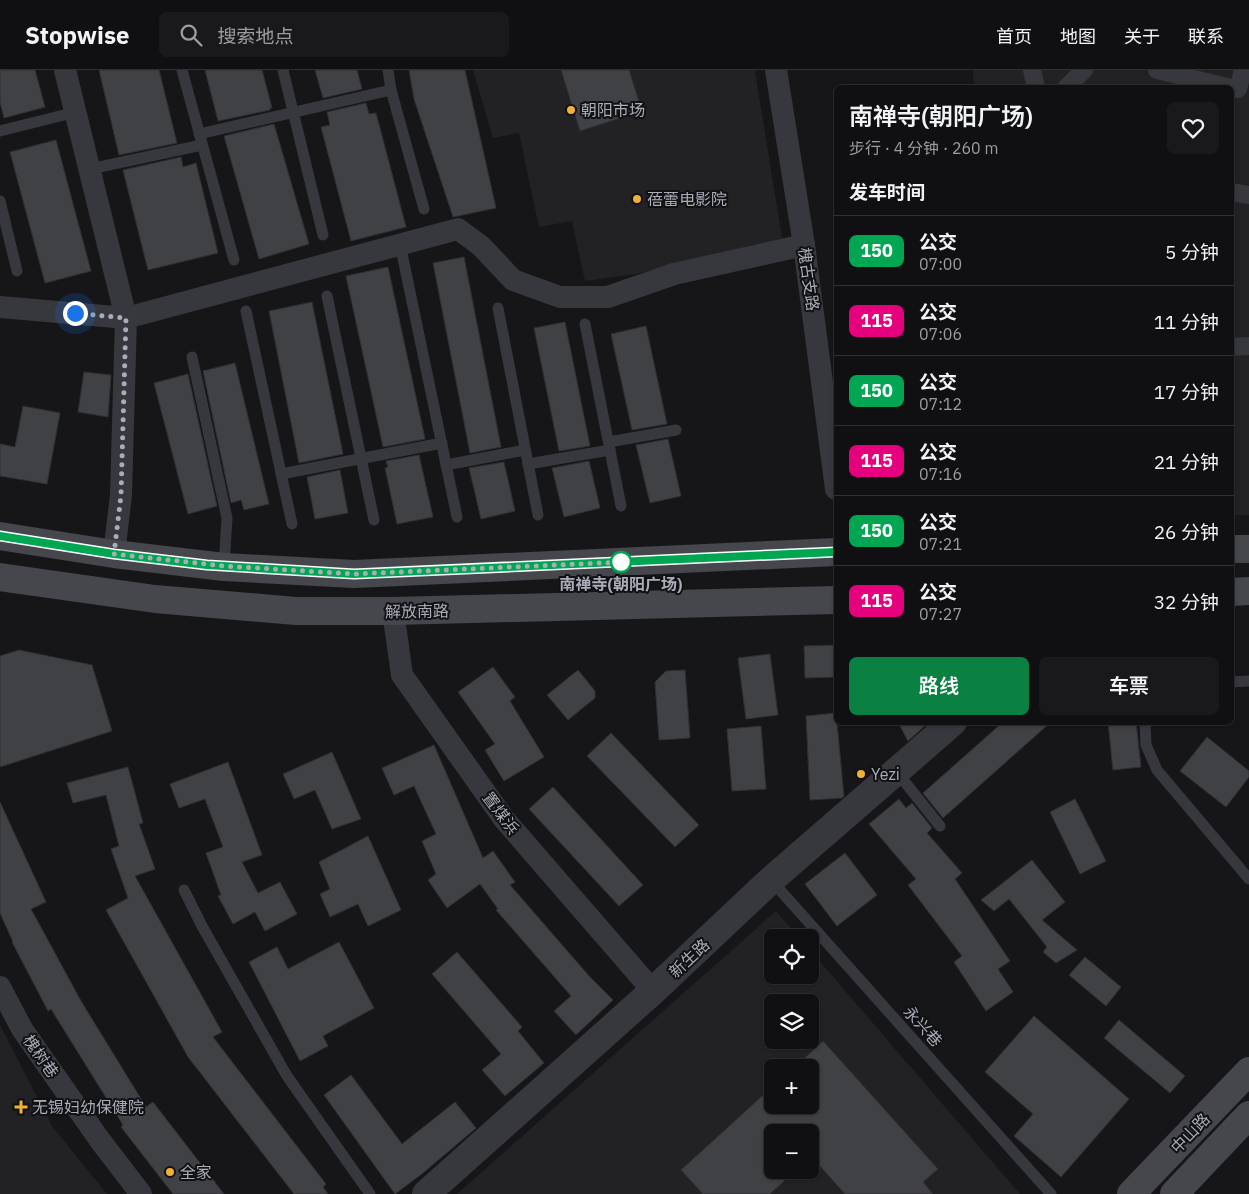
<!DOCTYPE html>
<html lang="zh">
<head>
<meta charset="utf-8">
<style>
	body { margin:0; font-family:"IBM Plex Sans","Noto Sans SC",sans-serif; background:#19191b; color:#f1f3f6; height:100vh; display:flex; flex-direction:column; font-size:19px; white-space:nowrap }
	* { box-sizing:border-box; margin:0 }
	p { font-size:16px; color:#9c9d9f }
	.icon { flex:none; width:28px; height:28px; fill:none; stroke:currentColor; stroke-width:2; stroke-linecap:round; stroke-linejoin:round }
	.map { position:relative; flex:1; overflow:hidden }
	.side { position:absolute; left:834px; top:15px; width:400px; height:640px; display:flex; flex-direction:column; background:#101012; border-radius:8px; box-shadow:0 1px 4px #0004,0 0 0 1px #303032 }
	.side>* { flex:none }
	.badge { padding:0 10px; border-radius:8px; font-size:18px; line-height:32px }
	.tools { position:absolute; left:764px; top:859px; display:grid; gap:10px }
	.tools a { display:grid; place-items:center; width:55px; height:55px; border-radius:8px; background:#101012; box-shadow:0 1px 4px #0004,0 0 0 1px #303032; font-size:25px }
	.you { position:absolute; width:25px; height:25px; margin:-12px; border:4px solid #fff; border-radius:50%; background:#1a73e8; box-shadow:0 0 0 8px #1a73e833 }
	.map>.badge { position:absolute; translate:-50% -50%; box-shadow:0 0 0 2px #fff }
	h2 { padding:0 15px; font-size:19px; line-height:45px }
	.round { display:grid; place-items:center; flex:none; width:52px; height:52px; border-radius:8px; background:#19191b }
	.headline { display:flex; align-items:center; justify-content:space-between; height:85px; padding:0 15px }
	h1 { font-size:24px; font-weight:600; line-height:38px }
	.action { display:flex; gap:10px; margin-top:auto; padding:10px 15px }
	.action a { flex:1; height:58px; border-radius:8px; background:#0b8043; color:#fff; font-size:20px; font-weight:600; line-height:58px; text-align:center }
	.action a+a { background:#19191b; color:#f1f3f6 }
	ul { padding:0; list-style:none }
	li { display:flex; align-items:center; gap:15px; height:70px; padding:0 15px; border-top:1px solid #303032 }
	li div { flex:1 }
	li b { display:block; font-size:19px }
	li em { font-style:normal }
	li .badge { min-width:55px; font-weight:700; text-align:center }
	header { display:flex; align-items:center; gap:30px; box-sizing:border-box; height:70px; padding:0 25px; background:#101012; border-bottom:1px solid #303032 }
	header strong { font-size:24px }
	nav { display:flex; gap:28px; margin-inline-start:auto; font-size:18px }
	.search { width:350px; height:45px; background:#19191b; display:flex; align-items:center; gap:12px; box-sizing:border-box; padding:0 18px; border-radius:8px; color:#9c9d9f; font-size:19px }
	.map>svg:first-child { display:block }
	.built { fill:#222225; fill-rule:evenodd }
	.building { fill:#404145; stroke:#303034 }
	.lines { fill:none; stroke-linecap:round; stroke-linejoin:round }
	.service { stroke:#37383d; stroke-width:11 }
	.pedestrian { stroke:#37383d; stroke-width:18 }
	.minor { stroke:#37383d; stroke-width:22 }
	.tertiary { stroke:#37383d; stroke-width:28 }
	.secondary { stroke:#45474d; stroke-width:28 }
	.line-casing { stroke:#fff; stroke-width:11 }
	.line { stroke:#00a651; stroke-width:8 }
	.walk { stroke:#a8adb8; stroke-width:5; stroke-dasharray:0 9 }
	.poi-dot { fill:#f2b134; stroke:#111113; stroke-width:2 }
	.stop-dot { fill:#fff; stroke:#00a651; stroke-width:2.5 }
	.labels { text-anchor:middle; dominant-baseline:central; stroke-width:4; stroke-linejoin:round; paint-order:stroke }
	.poi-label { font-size:16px; fill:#a8adb8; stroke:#111113; text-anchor:start }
	.street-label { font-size:16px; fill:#a8adb8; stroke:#111113 }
	.stop-label { font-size:16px; font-weight:bold; fill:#a8adb8; stroke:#111113 }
</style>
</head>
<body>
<header>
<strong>Stopwise</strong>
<div class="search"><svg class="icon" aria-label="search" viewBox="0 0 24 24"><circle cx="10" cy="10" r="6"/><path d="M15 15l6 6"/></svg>搜索地点</div>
<nav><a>首页</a><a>地图</a><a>关于</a><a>联系</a></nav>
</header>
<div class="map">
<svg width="1249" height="1124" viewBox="0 0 1249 1124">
	<rect width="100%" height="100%" fill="#161618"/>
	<g class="built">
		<path d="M 473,0 L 757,0 L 755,1 L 782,168 L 636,204 L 585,211 L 572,151 L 539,157 L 519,63 L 493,68 Z"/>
		<path d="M 973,0 L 1249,0 L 1249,445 L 1231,445 L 1231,18 L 974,17 Z"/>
		<path d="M 776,841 L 799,867 L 772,868 L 772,905 L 810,905 L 810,880 L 1020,1124 L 457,1124 ZM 772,932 L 810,932 L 810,970 L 772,970 ZM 772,998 L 810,998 L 810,1035 L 772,1035 ZM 772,1062 L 810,1062 L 810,1100 L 772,1100 Z"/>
		<path d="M 0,955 L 52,1056 L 107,1124 L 0,1124 Z"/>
	</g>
	<g class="building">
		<path d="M 0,0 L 35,0 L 45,37 L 4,48 L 0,32 Z"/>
		<path d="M 99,0 L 159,0 L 177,73 L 119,85 Z"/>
		<path d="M 205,0 L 262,0 L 272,38 L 270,38 L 270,40 L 218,51 Z"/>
		<path d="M 315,0 L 357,0 L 362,19 L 323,28 Z"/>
		<path d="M 409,0 L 465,0 L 496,138 L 453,147 L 414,29 Z"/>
		<path d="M 561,0 L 629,0 L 642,41 L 580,61 Z"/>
		<path d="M 366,33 L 369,44 L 376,43 L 406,157 L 351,171 L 321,57 L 330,55 L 327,42 Z"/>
		<path d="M 274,54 L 309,174 L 259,189 L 224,66 Z"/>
		<path d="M 56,70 L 91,201 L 45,213 L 10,82 Z"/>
		<path d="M 181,87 L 183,97 L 196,93 L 218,183 L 148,200 L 123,100 Z"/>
		<path d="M 464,187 L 501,377 L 470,383 L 433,193 Z"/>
		<path d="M 388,197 L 425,369 L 383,377 L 346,206 Z"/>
		<path d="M 312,232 L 343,384 L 299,393 L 269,241 Z"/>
		<path d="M 565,252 L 590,376 L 559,381 L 534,258 Z"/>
		<path d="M 646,256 L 667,354 L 632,360 L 611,264 Z"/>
		<path d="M 235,293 L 269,434 L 244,440 L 241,430 L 231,433 L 203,301 Z"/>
		<path d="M 84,302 L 111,305 L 108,347 L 78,342 Z"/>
		<path d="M 188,304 L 217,436 L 188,444 L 154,313 Z"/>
		<path d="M 23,336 L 60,343 L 47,414 L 0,406 L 0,374 L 15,377 Z"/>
		<path d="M 668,369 L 681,426 L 650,433 L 636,375 Z"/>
		<path d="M 419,385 L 433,447 L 397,454 L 385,398 L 388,397 L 386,391 Z"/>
		<path d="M 589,391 L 600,438 L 564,447 L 552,398 Z"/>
		<path d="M 504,392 L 515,441 L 481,449 L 469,398 Z"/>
		<path d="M 340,400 L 348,443 L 315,449 L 307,407 Z"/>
		<path d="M 836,575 L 836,607 L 805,608 L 804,576 Z"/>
		<path d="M 19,580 L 92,595 L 112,661 L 0,697 L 0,586 Z"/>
		<path d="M 770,584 L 778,645 L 746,649 L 738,588 Z"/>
		<path d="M 493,597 L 515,627 L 510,631 L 544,687 L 504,711 L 485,680 L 495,674 L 458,622 Z"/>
		<path d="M 578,600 L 595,621 L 595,628 L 568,650 L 547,625 Z"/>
		<path d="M 685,600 L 690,668 L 659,670 L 655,612 L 666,601 Z"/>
		<path d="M 836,643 L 844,726 L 842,728 L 810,730 L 806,646 Z"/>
		<path d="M 898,652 L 929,652 L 908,671 Z"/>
		<path d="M 1003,652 L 1051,652 L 943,748 L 923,723 Z"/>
		<path d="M 1108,652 L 1136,652 L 1141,697 L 1113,700 Z"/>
		<path d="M 761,656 L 766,719 L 732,721 L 727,659 Z"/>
		<path d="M 611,663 L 699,755 L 675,777 L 587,686 Z"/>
		<path d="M 1207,667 L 1249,701 L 1249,707 L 1226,737 L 1180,701 Z"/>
		<path d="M 434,675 L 483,788 L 493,781 L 515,812 L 510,815 L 590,907 L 613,930 L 576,965 L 554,941 L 571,926 L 496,840 L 498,839 L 480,814 L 447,838 L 428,810 L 436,804 L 422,771 L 436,764 L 414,716 L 394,725 L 382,698 Z"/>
		<path d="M 332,682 L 361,749 L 332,759 L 315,720 L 294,729 L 283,704 Z"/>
		<path d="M 228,692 L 262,785 L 242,792 L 258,823 L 280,812 L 297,844 L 265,861 L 255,842 L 233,854 L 218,826 L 221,825 L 206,783 L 223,777 L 205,729 L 179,738 L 170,714 Z"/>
		<path d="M 128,697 L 143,753 L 139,754 L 155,799 L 135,806 L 222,962 L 213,967 L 326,1114 L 323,1117 L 328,1124 L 294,1124 L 188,987 L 106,840 L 128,828 L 111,779 L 119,776 L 106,725 L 73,733 L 67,713 Z"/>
		<path d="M 553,717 L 643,815 L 619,836 L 529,739 Z"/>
		<path d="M 899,729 L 906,738 L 912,733 L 932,758 L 927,763 L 962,803 L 955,809 L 1010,891 L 998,899 L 1013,922 L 986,941 L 954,892 L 962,886 L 908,815 L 916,809 L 869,754 Z"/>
		<path d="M 1075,729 L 1106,791 L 1080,804 L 1050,742 Z"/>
		<path d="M 0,732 L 46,832 L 31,839 L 81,931 L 146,1037 L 153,1032 L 224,1124 L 173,1124 L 121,1057 L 123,1055 L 51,939 L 48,941 L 12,872 L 13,872 L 0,843 Z"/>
		<path d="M 368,766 L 401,840 L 368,856 L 358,834 L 330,847 L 320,824 L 330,819 L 319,792 Z"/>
		<path d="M 845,783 L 877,825 L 837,856 L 805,814 Z"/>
		<path d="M 1032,790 L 1065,832 L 1042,850 L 1077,880 L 1056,893 L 1043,882 L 1047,877 L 1009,829 L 994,841 L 981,830 Z"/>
		<path d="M 339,872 L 374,938 L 323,966 L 328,976 L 300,991 L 249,892 L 277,877 L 288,899 Z"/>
		<path d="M 457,882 L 522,957 L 518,961 L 544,993 L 505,1026 L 482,1000 L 501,984 L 432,904 Z"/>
		<path d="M 1085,887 L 1121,917 L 1106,936 L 1069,905 Z"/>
		<path d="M 1034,946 L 1129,1029 L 1061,1107 L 1014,1066 L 1033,1044 L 985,1002 Z"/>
		<path d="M 1119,950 L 1185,1006 L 1170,1023 L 1104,968 Z"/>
		<path d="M 823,971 L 938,1099 L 923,1112 L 933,1124 L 845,1124 L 810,1085 L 810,1062 L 772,1062 L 772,1100 L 796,1100 L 770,1124 L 703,1124 L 681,1100 L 772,1017 L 772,1035 L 810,1035 L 810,998 L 794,998 Z"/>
		<path d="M 351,1005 L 402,1074 L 455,1032 L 476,1058 L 423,1103 L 395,1124 L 324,1025 Z"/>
	</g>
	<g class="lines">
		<g class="service">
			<path d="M 182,0 L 234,190"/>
			<path d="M 283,0 L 323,165"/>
			<path d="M 388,0 L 391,20 L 424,139"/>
			<path d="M 0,61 L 76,42"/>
			<path d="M 199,64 L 391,20"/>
			<path d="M 90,99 L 202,75"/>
			<path d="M 0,131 L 17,201"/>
			<path d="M 400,174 L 457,447"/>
			<path d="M 327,226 L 374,450"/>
			<path d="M 498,238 L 538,445"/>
			<path d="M 246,241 L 292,454"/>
			<path d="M 585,254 L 621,436"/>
			<path d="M 192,287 L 227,448 L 224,497"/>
			<path d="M 609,372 L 676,360"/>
			<path d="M 528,394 L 610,380"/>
			<path d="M 446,395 L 525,380"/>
			<path d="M 281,404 L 442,373"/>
			<path d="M 1231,612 L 1249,611"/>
			<path d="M 1145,652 L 1146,675 L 1157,700 L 1249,809"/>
			<path d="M 896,701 L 940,756"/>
			<path d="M 771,810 L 1051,1124"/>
			<path d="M 184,820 L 202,856 L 287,1006 L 370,1124"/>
		</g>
		<g class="pedestrian">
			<path d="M 1032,0 L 1036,18"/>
			<path d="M 1157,0 L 1231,18"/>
			<path d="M 1066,18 L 1084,0"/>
			<path d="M 1238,19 L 1243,0"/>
			<path d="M 1231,122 L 1249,125"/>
			<path d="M 1231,277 L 1249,276"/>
		</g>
		<g class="minor">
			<path d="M 65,0 L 126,248 L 121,425 L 114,484"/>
			<path d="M 776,0 L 804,175 L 836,419"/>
			<path d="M 0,237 L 126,248 L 458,159 L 481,176 L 513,210 L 560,227 L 608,227 L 674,204 L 804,175"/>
			<path d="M 393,541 L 402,605 L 504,749 L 653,921"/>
			<path d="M 0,917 L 22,959 L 99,1069 L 141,1124"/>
		</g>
		<path class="tertiary" d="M 426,1124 L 653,921 L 771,810 L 953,652"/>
		<g class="secondary">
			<path d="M 0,466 L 114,484 L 224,497 L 354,504 L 836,482"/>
			<path d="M 1231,479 L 1249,479"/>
			<path d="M 0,507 L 155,529 L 296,541 L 393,541 L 836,530"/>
			<path d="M 1231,522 L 1249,521"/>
			<path d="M 1131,1124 L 1249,1001"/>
			<path d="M 1174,1124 L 1249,1045"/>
		</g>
	</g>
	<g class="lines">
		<g class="line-casing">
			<path id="line" d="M 0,466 L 114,484 L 207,495 L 354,504 L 836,482"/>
		</g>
		<use href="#line" class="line"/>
		<path class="walk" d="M 75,243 L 126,248 L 121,425 L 114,484 L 224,496 L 354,504 L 624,492 L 621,492"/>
	</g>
	<g class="poi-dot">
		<circle cx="571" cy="40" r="5"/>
		<circle cx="637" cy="129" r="5"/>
		<circle cx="861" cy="704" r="5"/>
		<path d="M18.5 1029.5h5v5h5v5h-5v5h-5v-5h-5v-5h5z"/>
		<circle cx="170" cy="1102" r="5"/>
	</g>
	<circle class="stop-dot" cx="621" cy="492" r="10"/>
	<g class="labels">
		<g class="poi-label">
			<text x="581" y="40">朝阳市场</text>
			<text x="647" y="129">蓓蕾电影院</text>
			<text x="871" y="704">Yezi</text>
			<text x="32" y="1037">无锡妇幼保健院</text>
			<text x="180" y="1102">全家</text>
		</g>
		<g class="street-label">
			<text transform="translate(809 209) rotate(82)">槐古支路</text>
			<text transform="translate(417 541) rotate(-1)">解放南路</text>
			<text transform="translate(501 743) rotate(53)">置煤浜</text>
			<text transform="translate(689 888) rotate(-43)">新生路</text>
			<text transform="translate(923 956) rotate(48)">永兴巷</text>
			<text transform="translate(41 986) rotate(55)">槐树巷</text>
			<text transform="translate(1190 1063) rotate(-46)">中山路</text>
		</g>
		<g class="stop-label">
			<text x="621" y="514">南禅寺(朝阳广场)</text>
		</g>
	</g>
</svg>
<div class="tools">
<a><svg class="icon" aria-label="locate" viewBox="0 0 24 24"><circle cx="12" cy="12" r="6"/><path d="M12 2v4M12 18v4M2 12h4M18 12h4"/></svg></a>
<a><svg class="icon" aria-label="layers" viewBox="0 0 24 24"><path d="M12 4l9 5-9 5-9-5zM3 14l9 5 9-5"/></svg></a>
<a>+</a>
<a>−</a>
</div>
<div class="you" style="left:75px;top:243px"></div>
<section class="side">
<div class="headline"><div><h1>南禅寺(朝阳广场)</h1><p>步行 · 4 分钟 · 260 m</p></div><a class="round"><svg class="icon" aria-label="heart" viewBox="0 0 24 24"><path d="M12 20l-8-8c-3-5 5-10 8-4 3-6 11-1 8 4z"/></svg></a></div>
<h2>发车时间</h2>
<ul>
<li><span class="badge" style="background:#00a651;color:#fff">150</span><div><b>公交</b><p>07:00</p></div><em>5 分钟</em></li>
<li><span class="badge" style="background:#e6007e;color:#fff">115</span><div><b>公交</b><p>07:06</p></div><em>11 分钟</em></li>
<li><span class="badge" style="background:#00a651;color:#fff">150</span><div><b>公交</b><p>07:12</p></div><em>17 分钟</em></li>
<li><span class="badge" style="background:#e6007e;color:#fff">115</span><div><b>公交</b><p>07:16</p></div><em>21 分钟</em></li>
<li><span class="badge" style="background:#00a651;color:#fff">150</span><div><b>公交</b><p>07:21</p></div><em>26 分钟</em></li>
<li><span class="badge" style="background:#e6007e;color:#fff">115</span><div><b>公交</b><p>07:27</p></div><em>32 分钟</em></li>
</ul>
<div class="action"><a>路线</a><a>车票</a></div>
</section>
</div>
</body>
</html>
